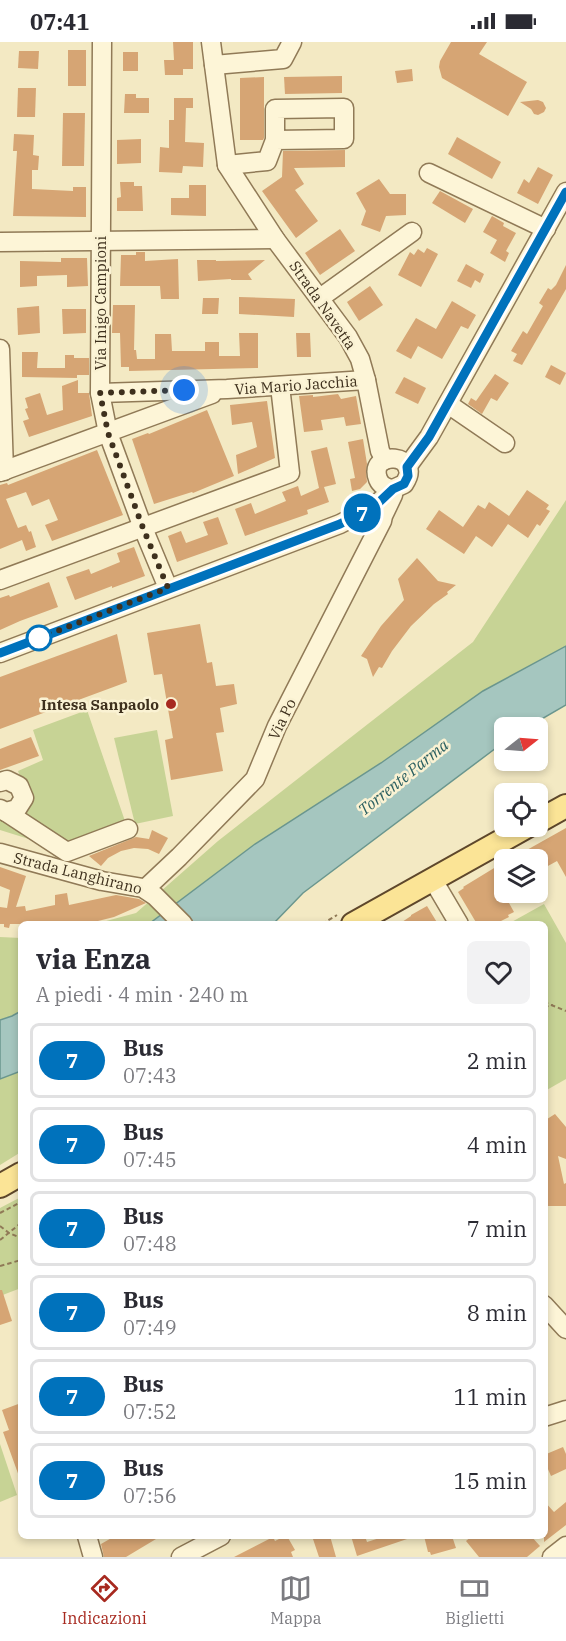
<!DOCTYPE html>
<html lang="it">
<head>
<meta charset="utf-8">
<style>
	body { margin:0; font-family:"IBM Plex Serif",serif; background:#f2f2f3; color:#2b2b33; height:100vh; display:flex; flex-direction:column; font-size:22px; white-space:nowrap }
	* { box-sizing:border-box; margin:0 }
	p { font-size:20px; color:#7c7c81 }
	.icon { flex:none; width:33px; height:33px; fill:none; stroke:currentColor; stroke-width:2; stroke-linecap:round; stroke-linejoin:round }
	.map { position:relative; flex:1; overflow:hidden }
	.panel { position:absolute; left:18px; top:879px; width:530px; height:618px; display:flex; flex-direction:column; background:#fff; border-radius:9px; box-shadow:0 3px 9px #0003 }
	.panel>* { flex:none }
	.badge { padding:0 12px; border-radius:20px; font-size:21px; line-height:39px }
	.needle { width:39px; rotate:73deg }
	.controls { position:absolute; left:494px; top:675px; display:grid; gap:12px }
	.controls a { display:grid; place-items:center; width:54px; height:54px; border-radius:9px; background:#fff; box-shadow:0 3px 9px #0003; font-size:30px }
	.you { position:absolute; width:30px; height:30px; margin:-15px; border:4px solid #fff; border-radius:50%; background:#1a73e8; box-shadow:0 0 0 9px #1a73e833 }
	.map>.badge { position:absolute; translate:-50% -50%; box-shadow:0 0 0 3px #fff }
	.round { display:grid; place-items:center; flex:none; width:63px; height:63px; border-radius:9px; background:#f2f2f3 }
	.overview { display:flex; align-items:center; justify-content:space-between; height:102px; padding:0 18px }
	h1 { font-size:28px; font-weight:700; line-height:45px }
	ul { padding:0; list-style:none }
	li { display:flex; align-items:center; gap:18px; height:75px; margin:0 12px 9px; padding:0 6px; border:3px solid #e1e1e2; border-radius:9px }
	li div { flex:1 }
	li b { display:block; font-size:22px }
	li em { font-style:normal }
	li .badge { min-width:66px; font-weight:700; text-align:center }
	.status { display:flex; justify-content:space-between; align-items:center; height:42px; padding:0 30px; background:#fff; direction:ltr }
	.status svg { height:16px; fill:currentColor }
	.menu { display:flex; justify-content:space-around; align-items:center; height:84px; border-top:2px solid #e1e1e2; background:#fff; font-size:16px; color:#7c7c81 }
	.menu a { display:grid; justify-items:center; gap:3px }
	.menu .selected { color:#a7291f }
	.map>svg:first-child { display:block }
	.green { fill:#c7d395 }
	.water { fill:#a5c6bf; stroke:#6a968e; stroke-width:1.5 }
	.building { fill:#d6a574 }
	.lines { fill:none; stroke-linecap:round; stroke-linejoin:round }
	.minor-casing { stroke:#907a57; stroke-width:21 }
	.major-casing { stroke:#5e472b; stroke-width:26 }
	.path { stroke:#907a57; stroke-width:2; stroke-dasharray:4.5 3; stroke-linecap:butt }
	.minor { stroke:#fdf5d7; stroke-width:18 }
	.major { stroke:#fbe496; stroke-width:22 }
	.line-casing { stroke:#fff; stroke-width:14 }
	.line { stroke:#0072bc; stroke-width:9 }
	.walk { stroke:#3e301d; stroke-width:6; stroke-dasharray:0 10.8 }
	.stop-dot { fill:#fff; stroke:#0072bc; stroke-width:3 }
	.poi-dot { fill:#a7291f; stroke:#faf2d3; stroke-width:2 }
	.labels { text-anchor:middle; dominant-baseline:central; stroke-width:5; stroke-linejoin:round; paint-order:stroke }
	.street-label { font-size:15px; fill:#3e301d; stroke:#faf2d3 }
	.poi-label { font-size:15px; font-weight:bold; fill:#3e301d; stroke:#faf2d3; text-anchor:end }
	.water-label { font-size:16px; font-style:italic; fill:#2a5f60; stroke:#faf2d3 }
</style>
</head>
<body>
<div class="status"><b>07:41</b><svg viewBox="0 0 49 12"><path d="M0 12V9h3v3zM5 12V6h3v6zM10 12V3h3v9zM15 12V0h3v12zM26 1h20v11H26zM47 4h2v5h-2z"/></svg></div>
<div class="map">
<svg width="566" height="1515" viewBox="0 0 566 1515">
	<rect width="100%" height="100%" fill="#f3e9c3"/>
	<g class="green">
		<path d="M 566,458 L 566,604 L 483,649 L 381,721 L 255,802 L 150,881 L 143,882 L 95,882 L 136,871 L 218,799 L 473,600 Z"/>
		<path d="M 87,668 L 126,782 L 61,807 L 0,788 L 0,772 L 29,760 L 18,729 L 43,718 L 33,688 Z"/>
		<path d="M 157,688 L 173,774 L 135,782 L 114,696 Z"/>
		<path d="M 544,862 L 566,901 L 566,1037 L 545,1049 L 544,882 L 508,882 Z"/>
		<path d="M 0,895 L 21,896 L 21,969 L 12,974 L 0,978 Z"/>
		<path d="M 21,1029 L 21,1110 L 0,1123 L 0,1037 Z"/>
		<path d="M 21,1155 L 21,1225 L 19,1226 L 21,1232 L 21,1246 L 0,1254 L 0,1166 Z"/>
		<path d="M 0,1402 L 17,1453 L 0,1460 Z"/>
	</g>
	<g class="water">
		<path d="M 566,604 L 566,663 L 528,685 L 504,686 L 504,700 L 303,851 L 273,882 L 144,882 L 150,881 L 255,802 L 381,721 L 483,649 Z"/>
		<path d="M 21,969 L 21,1029 L 0,1037 L 0,978 L 12,974 Z"/>
	</g>
	<g class="building">
		<path d="M 173,0 L 193,0 L 193,27 L 183,27 L 183,33 L 165,33 L 164,18 L 174,18 Z"/>
		<path d="M 451,0 L 487,0 L 479,12 L 527,40 L 508,74 L 442,36 L 439,25 L 440,19 Z"/>
		<rect x="68" y="8" width="18" height="36"/>
		<path d="M 19,9 L 39,9 L 38,27 L 18,26 Z"/>
		<rect x="123" y="10" width="15" height="19"/>
		<path d="M 412,27 L 413,39 L 397,41 L 395,29 Z"/>
		<path d="M 342,34 L 342,51 L 285,52 L 284,35 Z"/>
		<path d="M 264,35 L 264,96 L 263,98 L 240,98 L 240,36 Z"/>
		<path d="M 18,46 L 36,46 L 35,75 L 17,75 Z"/>
		<path d="M 125,52 L 136,52 L 136,56 L 149,56 L 149,71 L 124,71 Z"/>
		<path d="M 174,56 L 193,56 L 193,66 L 186,66 L 185,100 L 204,101 L 203,125 L 183,124 L 182,131 L 159,130 L 160,105 L 169,106 L 169,78 L 174,78 Z"/>
		<path d="M 538,58 L 543,60 L 546,66 L 544,70 L 538,73 L 534,72 L 531,67 L 520,60 Z"/>
		<path d="M 63,71 L 85,71 L 84,124 L 62,124 Z"/>
		<path d="M 14,92 L 34,93 L 33,113 L 39,114 L 38,128 L 32,128 L 32,147 L 73,149 L 73,145 L 86,145 L 86,175 L 13,174 L 17,109 L 13,109 Z"/>
		<path d="M 457,95 L 501,120 L 492,137 L 448,112 Z"/>
		<path d="M 141,97 L 141,121 L 117,122 L 117,98 Z"/>
		<path d="M 345,108 L 345,125 L 294,126 L 304,142 L 295,148 L 318,179 L 296,196 L 262,149 L 282,135 L 283,109 Z"/>
		<path d="M 538,125 L 553,133 L 538,162 L 517,151 L 524,137 L 529,141 Z"/>
		<path d="M 379,137 L 390,152 L 406,152 L 406,173 L 386,174 L 380,190 L 361,183 L 366,169 L 356,151 Z"/>
		<path d="M 120,140 L 134,140 L 134,144 L 142,144 L 143,169 L 117,169 L 117,156 L 121,155 Z"/>
		<path d="M 189,143 L 206,143 L 206,174 L 171,173 L 171,156 L 189,156 Z"/>
		<path d="M 440,149 L 473,167 L 465,181 L 432,161 Z"/>
		<path d="M 492,174 L 504,181 L 503,184 L 516,191 L 506,209 L 509,211 L 505,220 L 490,211 L 497,198 L 483,190 Z"/>
		<path d="M 340,187 L 355,209 L 320,233 L 305,211 Z"/>
		<path d="M 427,206 L 438,212 L 421,245 L 398,233 L 410,210 L 414,213 L 418,207 L 424,211 Z"/>
		<path d="M 136,210 L 145,210 L 145,219 L 178,217 L 179,257 L 161,257 L 160,244 L 120,244 L 121,213 L 136,213 Z"/>
		<path d="M 61,216 L 87,216 L 88,244 L 67,245 L 67,233 L 37,234 L 37,244 L 20,245 L 20,219 L 61,220 Z"/>
		<path d="M 197,218 L 216,218 L 216,219 L 265,218 L 248,232 L 252,238 L 231,238 L 231,237 L 198,239 Z"/>
		<path d="M 466,222 L 484,232 L 480,241 L 475,238 L 471,246 L 457,239 Z"/>
		<path d="M 566,223 L 566,247 L 522,323 L 513,319 L 517,312 L 511,309 L 523,289 L 527,292 L 543,264 L 539,261 L 548,246 L 551,248 L 556,243 Z"/>
		<path d="M 370,244 L 383,263 L 359,279 L 347,260 Z"/>
		<path d="M 239,255 L 295,257 L 294,275 L 239,272 Z"/>
		<path d="M 203,256 L 219,256 L 218,272 L 202,272 Z"/>
		<path d="M 452,259 L 476,273 L 468,287 L 461,284 L 442,317 L 418,304 L 411,317 L 396,309 L 416,276 L 436,287 Z"/>
		<path d="M 113,263 L 135,263 L 134,308 L 136,308 L 137,317 L 155,317 L 155,292 L 171,292 L 172,309 L 205,309 L 205,300 L 219,300 L 219,314 L 240,314 L 239,291 L 258,291 L 258,326 L 129,329 L 129,325 L 121,325 L 120,291 L 112,291 Z"/>
		<path d="M 39,264 L 40,291 L 18,293 L 17,266 Z"/>
		<path d="M 62,267 L 86,267 L 86,291 L 63,292 Z"/>
		<path d="M 296,291 L 310,291 L 311,315 L 297,315 Z"/>
		<path d="M 22,310 L 38,310 L 37,326 L 65,326 L 65,313 L 74,313 L 74,316 L 89,316 L 89,333 L 77,333 L 77,336 L 22,335 Z"/>
		<path d="M 551,323 L 566,331 L 560,343 L 545,335 Z"/>
		<path d="M 495,332 L 509,341 L 497,359 L 491,356 L 482,372 L 468,362 L 471,356 L 476,359 Z"/>
		<path d="M 404,335 L 426,346 L 418,362 L 395,351 Z"/>
		<path d="M 78,338 L 78,351 L 89,351 L 92,374 L 29,395 L 23,379 L 29,377 L 25,367 L 28,366 L 25,356 L 40,351 L 47,373 L 63,368 L 62,344 Z"/>
		<path d="M 338,352 L 341,357 L 356,354 L 361,382 L 346,384 L 344,375 L 321,378 L 323,388 L 304,390 L 299,354 L 313,353 L 313,355 Z"/>
		<path d="M 267,359 L 275,416 L 238,432 L 236,413 L 257,405 L 252,380 L 232,383 L 230,363 Z"/>
		<path d="M 207,368 L 234,434 L 193,451 L 192,450 L 154,462 L 132,397 L 148,391 L 149,392 Z"/>
		<path d="M 363,397 L 367,422 L 366,429 L 367,440 L 360,447 L 352,449 L 350,437 L 355,436 L 348,400 Z"/>
		<path d="M 327,405 L 336,442 L 324,445 L 329,460 L 307,468 L 308,472 L 245,494 L 235,467 L 251,461 L 255,472 L 286,459 L 282,450 L 298,444 L 301,454 L 319,446 L 311,409 Z"/>
		<path d="M 97,408 L 123,473 L 52,499 L 45,483 L 58,478 L 49,457 L 32,464 L 26,450 L 6,457 L 18,486 L 26,483 L 29,490 L 31,489 L 36,505 L 26,509 L 22,498 L 0,507 L 0,443 L 7,441 L 8,443 Z"/>
		<path d="M 527,448 L 549,463 L 546,467 L 550,469 L 540,484 L 537,482 L 528,496 L 508,482 L 492,505 L 476,494 L 464,512 L 426,487 L 439,468 L 463,485 L 478,463 L 485,467 L 489,460 L 509,474 Z"/>
		<path d="M 218,475 L 228,502 L 177,520 L 168,494 L 181,489 L 186,501 L 208,493 L 203,480 Z"/>
		<path d="M 134,505 L 145,534 L 112,546 L 112,544 L 75,558 L 66,535 L 89,527 L 91,532 L 120,520 L 117,511 Z"/>
		<path d="M 417,516 L 438,539 L 456,543 L 447,550 L 448,552 L 434,562 L 411,584 L 392,609 L 382,626 L 379,625 L 373,635 L 367,617 L 361,614 L 381,584 L 404,558 L 398,537 Z"/>
		<path d="M 49,540 L 58,565 L 20,579 L 0,588 L 0,556 L 9,553 L 10,555 Z"/>
		<path d="M 200,582 L 207,621 L 212,620 L 216,644 L 234,642 L 237,662 L 220,666 L 224,690 L 216,691 L 223,729 L 171,738 L 165,698 L 173,696 L 162,632 L 154,633 L 147,591 Z"/>
		<path d="M 117,592 L 127,640 L 0,687 L 0,635 Z"/>
		<path d="M 31,695 L 39,714 L 0,728 L 0,707 Z"/>
		<path d="M 566,786 L 566,835 L 557,819 L 537,830 L 537,818 L 509,818 Z"/>
		<path d="M 152,788 L 168,796 L 159,812 L 148,807 L 134,806 L 121,809 L 108,816 L 101,824 L 89,814 L 136,795 L 149,797 Z"/>
		<path d="M 504,820 L 504,852 L 514,870 L 508,873 L 509,875 L 495,882 L 477,882 L 458,850 L 464,846 L 463,845 Z"/>
		<path d="M 0,825 L 26,834 L 16,865 L 25,864 L 26,869 L 55,863 L 55,853 L 67,851 L 69,863 L 116,853 L 139,857 L 146,861 L 114,875 L 86,882 L 10,882 L 9,886 L 4,885 L 4,882 L 0,882 L 0,865 L 7,866 L 10,848 L 0,844 Z"/>
		<path d="M 427,864 L 438,882 L 399,882 L 411,874 L 411,873 Z"/>
		<path d="M 555,1072 L 566,1085 L 566,1117 L 558,1114 L 564,1142 L 566,1141 L 566,1164 L 544,1164 L 544,1079 Z"/>
		<path d="M 0,1248 L 2,1248 L 12,1279 L 0,1283 Z"/>
		<path d="M 21,1361 L 21,1437 L 20,1437 L 3,1390 L 9,1388 L 2,1368 Z"/>
		<path d="M 563,1405 L 566,1412 L 566,1427 L 551,1434 L 544,1418 L 544,1413 Z"/>
		<path d="M 544,1459 L 554,1470 L 566,1460 L 566,1483 L 544,1500 Z"/>
		<path d="M 115,1494 L 161,1494 L 126,1515 L 104,1515 L 101,1502 Z"/>
		<path d="M 285,1494 L 287,1494 L 295,1508 L 291,1510 L 293,1515 L 234,1515 L 273,1495 L 275,1499 Z"/>
		<path d="M 312,1494 L 330,1494 L 336,1515 L 319,1515 Z"/>
		<path d="M 351,1494 L 365,1494 L 367,1500 L 386,1494 L 410,1494 L 410,1496 L 357,1514 Z"/>
		<path d="M 424,1494 L 452,1494 L 456,1506 L 431,1513 L 430,1510 L 428,1510 Z"/>
		<path d="M 472,1494 L 531,1494 L 540,1504 L 527,1515 L 479,1515 L 466,1499 Z"/>
	</g>
	<g class="lines">
		<g class="minor-casing">
			<g id="minor">
				<path d="M 102,0 L 100,351 L 108,391 L 143,486 L 168,546"/>
				<path d="M 211,0 L 227,123 L 275,197 L 348,295 L 360,317 L 366,338 L 380,409 L 385,418"/>
				<path d="M 214,23 L 283,17 L 292,0"/>
				<path d="M 227,123 L 267,119 L 275,98 L 275,67 L 344,66 L 344,97 L 275,98"/>
				<path d="M 429,131 L 546,187"/>
				<path d="M 0,200 L 275,197"/>
				<path d="M 320,256 L 412,190"/>
				<path d="M 0,307 L 4,429"/>
				<path d="M 100,351 L 227,347 L 366,338"/>
				<path d="M 448,362 L 505,401"/>
				<path d="M 407,425 L 429,395 L 566,150"/>
				<path d="M 0,430 L 212,352"/>
				<path d="M 0,538 L 290,431 L 280,344"/>
				<path d="M 0,611 L 340,482 L 375,464 L 393,447 L 404,442 C 425,411 367,407 378,437 C 381,444 386,446 393,447"/>
				<path d="M 0,740 L 7,738 L 19,744 L 24,756 L 17,767 L 6,770 L 0,767"/>
				<path d="M 6,770 L 67,810 L 128,787"/>
				<path d="M 0,811 L 102,839 L 143,846 L 155,854 L 183,882"/>
				<path d="M 433,838 L 459,882"/>
				<path d="M 145,847 L 179,815 L 255,737 L 277,684 L 382,479 L 383,474 L 393,453"/>
				<path d="M 544,1263 L 566,1287"/>
				<path d="M 544,1375 L 566,1368"/>
				<path d="M 87,1494 L 93,1515"/>
				<path d="M 181,1515 L 221,1494"/>
				<path d="M 552,1515 L 566,1504"/>
			</g>
		</g>
		<g class="major-casing">
			<g id="major">
				<path d="M 537,780 L 566,764"/>
				<path d="M 353,882 L 528,784"/>
				<path d="M 0,1144 L 21,1132"/>
			</g>
		</g>
		<g class="path">
			<path d="M 322,882 L 337,873"/>
			<path d="M 544,960 L 566,969"/>
			<path d="M 544,965 L 553,963"/>
			<path d="M 0,1171 L 21,1160"/>
			<path d="M 0,1184 L 9,1191 L 21,1196"/>
			<path d="M 0,1198 L 21,1181"/>
			<path d="M 0,1224 L 21,1218"/>
		</g>
		<use href="#minor" class="minor"/>
		<use href="#major" class="major"/>
	</g>
	<g class="lines">
		<g class="line-casing">
			<path id="line" d="M 0,611 L 340,482 L 375,464 L 393,447 L 404,442 L 408,434 L 407,425 L 429,395 L 566,150"/>
		</g>
		<use href="#line" class="line"/>
		<path class="walk" d="M 39,596 L 168,546 L 143,486 L 108,391 L 100,351 L 184,348"/>
	</g>
	<circle class="stop-dot" cx="39" cy="596" r="12"/>
	<circle class="poi-dot" cx="171" cy="662" r="6"/>
	<g class="labels">
		<g class="street-label">
			<text transform="translate(100 261) rotate(-90)">Via Inigo Campioni</text>
			<text transform="translate(323 263) rotate(55)">Strada Navetta</text>
			<text transform="translate(296 343) rotate(-4)">Via Mario Jacchia</text>
			<text transform="translate(282 677) rotate(-64)">Via Po</text>
			<text transform="translate(78 831) rotate(14)">Strada Langhirano</text>
		</g>
		<g class="poi-label">
			<text x="159" y="662">Intesa Sanpaolo</text>
		</g>
		<g class="water-label">
			<text transform="translate(403 735) rotate(-39)">Torrente Parma</text>
		</g>
	</g>
</svg>
<div class="controls">
<a><svg class="needle" viewBox="-14 -14 28 28"><path d="M0-13l5 13h-10z" fill="#e53935"/><path d="M0 13l5-13h-10z" fill="#7c7c81"/></svg></a>
<a><svg class="icon" aria-label="locate" viewBox="0 0 24 24"><circle cx="12" cy="12" r="6"/><path d="M12 2v4M12 18v4M2 12h4M18 12h4"/></svg></a>
<a><svg class="icon" aria-label="layers" viewBox="0 0 24 24"><path d="M12 4l9 5-9 5-9-5zM3 14l9 5 9-5"/></svg></a>
</div>
<div class="you" style="left:184px;top:348px"></div>
<b class="badge" style="left:362px;top:471px;background:#0072bc;color:#fff">7</b>
<section class="panel">
<div class="overview"><div><h1>via Enza</h1><p>A piedi · 4 min · 240 m</p></div><a class="round"><svg class="icon" aria-label="heart" viewBox="0 0 24 24"><path d="M12 20l-8-8c-3-5 5-10 8-4 3-6 11-1 8 4z"/></svg></a></div>
<ul>
<li><span class="badge" style="background:#0072bc;color:#fff">7</span><div><b>Bus</b><p>07:43</p></div><em>2 min</em></li>
<li><span class="badge" style="background:#0072bc;color:#fff">7</span><div><b>Bus</b><p>07:45</p></div><em>4 min</em></li>
<li><span class="badge" style="background:#0072bc;color:#fff">7</span><div><b>Bus</b><p>07:48</p></div><em>7 min</em></li>
<li><span class="badge" style="background:#0072bc;color:#fff">7</span><div><b>Bus</b><p>07:49</p></div><em>8 min</em></li>
<li><span class="badge" style="background:#0072bc;color:#fff">7</span><div><b>Bus</b><p>07:52</p></div><em>11 min</em></li>
<li><span class="badge" style="background:#0072bc;color:#fff">7</span><div><b>Bus</b><p>07:56</p></div><em>15 min</em></li>
</ul>
</section>
</div>
<nav class="menu">
<a class="selected"><svg class="icon" aria-label="directions" viewBox="0 0 24 24"><path d="M12 3l9 9-9 9-9-9zM9 14v-3h6M13 9l2 2-2 2"/></svg>Indicazioni</a>
<a><svg class="icon" aria-label="map" viewBox="0 0 24 24"><path d="M3 6l6-2 6 2 6-2v14l-6 2-6-2-6 2zM9 4v14M15 6v14"/></svg>Mappa</a>
<a><svg class="icon" aria-label="tickets" viewBox="0 0 24 24"><path d="M3 7h18v10H3zM15 7v10"/></svg>Biglietti</a>
</nav>
</body>
</html>
